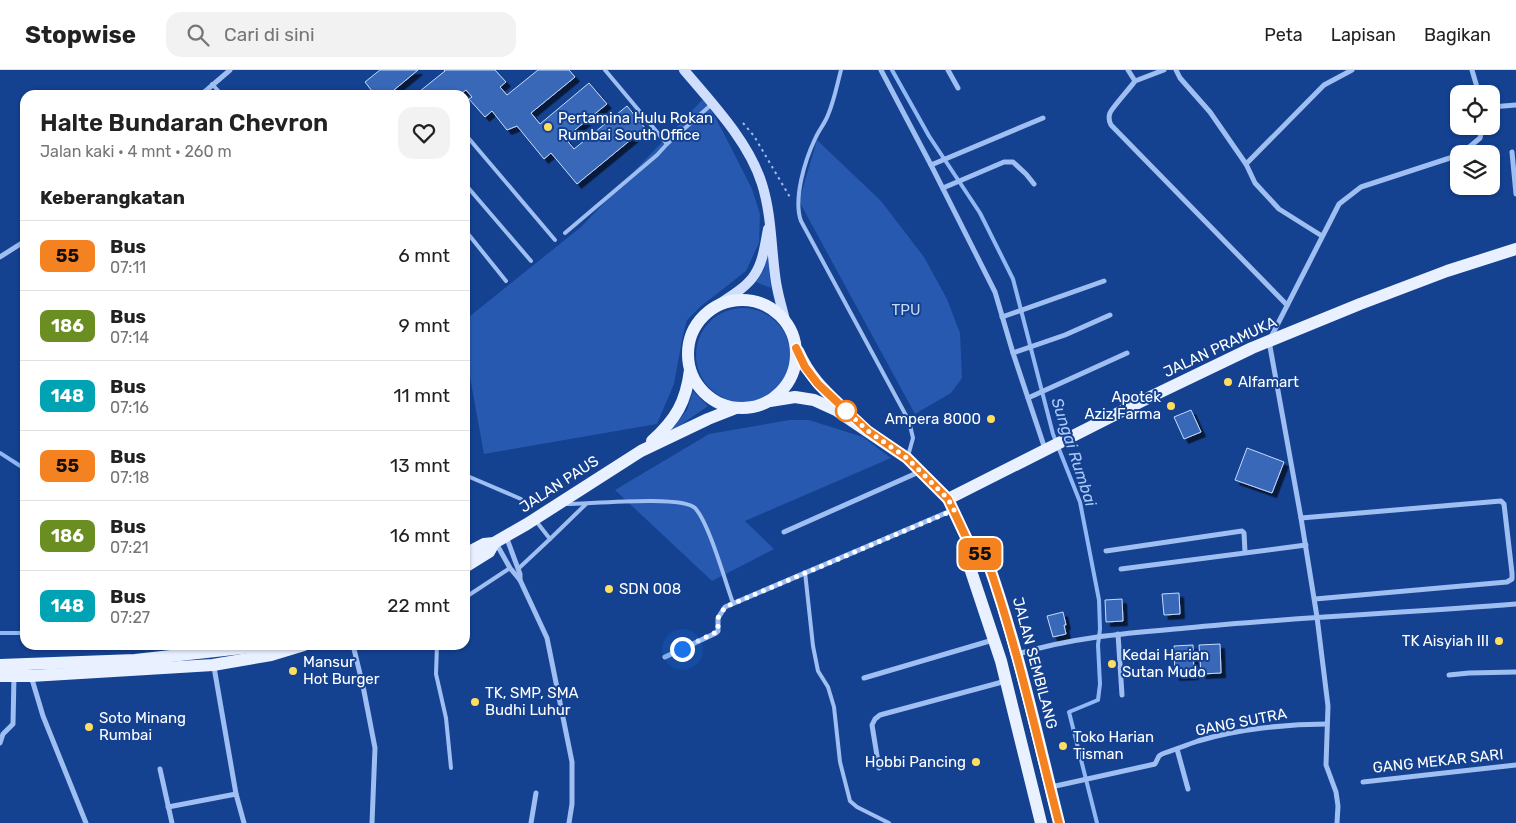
<!DOCTYPE html>
<html lang="id">
<head>
<meta charset="utf-8">
<style>
	body { margin:0; font-family:Rubik,sans-serif; background:#f2f2f2; color:#222; height:100vh; display:flex; flex-direction:column; font-size:19px; white-space:nowrap }
	* { box-sizing:border-box; margin:0 }
	p { font-size:16px; color:#767676 }
	.icon { flex:none; width:28px; height:28px; fill:none; stroke:currentColor; stroke-width:2; stroke-linecap:round; stroke-linejoin:round }
	.map { position:relative; flex:1; overflow:hidden }
	.drawer { position:absolute; left:20px; top:20px; width:450px; height:560px; display:flex; flex-direction:column; background:#fff; border-radius:15px; box-shadow:0 1px 4px #0004 }
	.drawer>* { flex:none }
	.badge { padding:0 10px; border-radius:8px; font-size:18px; line-height:32px }
	.fabs { position:absolute; left:1450px; top:15px; display:grid; gap:10px }
	.fabs a { display:grid; place-items:center; width:50px; height:50px; border-radius:10px; background:#fff; box-shadow:0 1px 4px #0004; font-size:25px }
	.you { position:absolute; width:25px; height:25px; margin:-12px; border:4px solid #fff; border-radius:50%; background:#1a73e8; box-shadow:0 0 0 8px #1a73e833 }
	.map>.badge { position:absolute; translate:-50% -50%; box-shadow:0 0 0 2px #fff }
	h2 { padding:0 20px; font-size:19px; line-height:45px }
	.round { display:grid; place-items:center; flex:none; width:52px; height:52px; border-radius:15px; background:#f2f2f2 }
	.head { display:flex; align-items:center; justify-content:space-between; height:85px; padding:0 20px }
	h1 { font-size:24px; font-weight:600; line-height:38px }
	ul { padding:0; list-style:none }
	li { display:flex; align-items:center; gap:15px; height:70px; padding:0 20px; border-top:1px solid #e0e0e0 }
	li div { flex:1 }
	li b { display:block; font-size:19px }
	li em { font-style:normal }
	li .badge { min-width:55px; font-weight:700; text-align:center }
	header { display:flex; align-items:center; gap:30px; box-sizing:border-box; height:70px; padding:0 25px; background:#fff; border-bottom:1px solid #e0e0e0 }
	header strong { font-size:24px }
	nav { display:flex; gap:28px; margin-inline-start:auto; font-size:18px }
	.search { width:350px; height:45px; background:#f2f2f2; display:flex; align-items:center; gap:12px; box-sizing:border-box; padding:0 18px; border-radius:15px; color:#767676; font-size:19px }
	.map>svg:first-child { display:block }
	.green { fill:#2659af }
	.lines { fill:none; stroke-linecap:round; stroke-linejoin:round }
	.stream { stroke:#91b8f4; stroke-width:4 }
	.building { fill:#3867b7; stroke:#c6dbfc; filter:url(#shadow) }
	.path { stroke:#9fbef1; stroke-width:2; stroke-dasharray:2.5 4; stroke-linecap:butt }
	.lane { stroke:#9fbef1; stroke-width:4 }
	.street { stroke:#9fbef1; stroke-width:5 }
	.secondary { stroke:#cedefc; stroke-width:10 }
	.primary { stroke:#e9f0ff; stroke-width:12 }
	.line-casing { stroke:#fff; stroke-width:11 }
	.line { stroke:#f58220; stroke-width:8 }
	.walk { stroke:#fff; stroke-width:5; stroke-dasharray:0 9 }
	.poi-dot { fill:#ffdd5f; stroke:#144190; stroke-width:2 }
	.stop-dot { fill:#fff; stroke:#f58220; stroke-width:2.5 }
	.labels { text-anchor:middle; dominant-baseline:central; stroke-width:4; stroke-linejoin:round; paint-order:stroke }
	.poi-label { font-size:15px; fill:#fff; stroke:#144190; text-anchor:start }
	.park-label { font-size:15px; fill:#c6dbfc; stroke:#144190 }
	.street-label { font-size:15px; fill:#fff; stroke:#144190 }
	.water-label { font-size:16px; font-style:italic; fill:#abc9f8; stroke:#144190 }
</style>
</head>
<body>
<header>
<strong>Stopwise</strong>
<div class="search"><svg class="icon" aria-label="search" viewBox="0 0 24 24"><circle cx="10" cy="10" r="6"/><path d="M15 15l6 6"/></svg>Cari di sini</div>
<nav><a>Peta</a><a>Lapisan</a><a>Bagikan</a></nav>
</header>
<div class="map">
<svg width="1516" height="753" viewBox="0 0 1516 753">
	<defs>
		<filter id="shadow"><feDropShadow dx="4.5" dy="4.5" stdDeviation="0" flood-color="#0009"/></filter>
	</defs>
	<rect width="100%" height="100%" fill="#144190"/>
	<g class="green">
		<path d="M 704,28 L 721,58 L 752,119 L 760,144 L 759,173 L 746,201 L 700,237 L 687,250 L 683,265 L 674,314 L 657,354 L 484,384 L 465,280 L 465,250 L 581,157 Z"/>
		<path d="M 817,70 L 881,131 L 924,187 L 947,229 L 960,263 L 962,308 L 951,323 L 915,344 L 799,131 Z"/>
		<path d="M 769,177 L 769,198 L 771,218 L 756,212 L 764,200 Z"/>
		<circle cx="743" cy="285" r="47"/>
		<path d="M 693,321 L 708,336 L 669,363 L 687,340 Z"/>
		<path d="M 789,350 L 809,350 L 863,367 L 891,388 L 745,451 L 774,479 L 712,511 L 615,420 L 709,364 Z"/>
	</g>
	<g class="lines">
		<g class="stream">
			<path d="M 892,0 L 929,66 L 980,143 L 1013,209 L 1053,364 L 1080,432 L 1099,530 L 1100,559 L 1098,575 L 1100,614 L 1098,630 L 1069,642 L 1097,753"/>
			<path d="M 0,383 L 25,399"/>
			<path d="M 0,563 L 25,563"/>
		</g>
	</g>
	<g class="building">
		<path d="M 380,0 L 418,0 L 388,25 L 375,25 L 365,12 Z"/>
		<path d="M 444,0 L 495,0 L 506,12 L 500,17 L 507,25 L 538,0 L 569,0 L 575,7 L 531,43 L 540,54 L 589,13 L 607,34 L 565,68 L 574,79 L 627,36 L 645,58 L 577,114 L 551,83 L 544,89 L 517,56 L 507,60 L 492,41 L 485,47 L 469,29 L 472,27 L 466,20 L 459,25 L 415,25 L 445,1 Z"/>
		<path d="M 1191,340 L 1201,362 L 1184,369 L 1174,347 Z"/>
		<path d="M 1247,378 L 1284,392 L 1272,423 L 1235,410 Z"/>
		<path d="M 1179,523 L 1180,544 L 1164,545 L 1162,524 Z"/>
		<path d="M 1122,529 L 1123,551 L 1106,552 L 1105,530 Z"/>
		<path d="M 1063,542 L 1066,555 L 1064,555 L 1066,564 L 1053,567 L 1047,546 Z"/>
		<path d="M 1220,574 L 1221,603 L 1201,604 L 1199,575 Z"/>
		<path d="M 1193,575 L 1194,605 L 1175,606 L 1174,576 Z"/>
	</g>
	<g class="lines">
		<path class="path" d="M 743,53 L 754,66 L 791,129"/>
		<g class="lane">
			<path d="M 841,0 C 837,15 834,31 828,45 C 825,53 819,60 815,69 C 805,90 793,129 801,151 L 909,351 L 913,368 L 908,386"/>
			<path d="M 212,14 L 222,25"/>
			<path d="M 465,64 L 555,170"/>
			<path d="M 667,74 L 712,34"/>
			<path d="M 465,114 L 531,191"/>
			<path d="M 465,160 L 506,211"/>
			<path d="M 565,163 L 657,85 L 667,74 L 605,0"/>
			<path d="M 465,405 L 521,429"/>
			<path d="M 567,434 C 589,434 682,425 695,438 C 709,453 725,511 733,533"/>
			<path d="M 550,469 L 586,434"/>
			<path d="M 518,499 L 550,469 L 536,451"/>
			<path d="M 805,502 L 813,576 L 818,601 L 828,617 L 834,637 L 840,692 L 850,731 L 857,737 L 889,753"/>
			<path d="M 465,529 L 469,525 L 510,498"/>
			<path d="M 437,575 L 436,604 L 446,648 L 451,698"/>
		</g>
		<g class="street">
			<path d="M 881,0 L 931,95 L 995,222 L 1013,283 L 1045,379"/>
			<path d="M 948,0 L 958,18"/>
			<path d="M 1128,0 L 1135,11 L 1164,0"/>
			<path d="M 1176,0 L 1180,8 L 1210,42 L 1246,94 L 1255,113 L 1279,139 L 1322,166"/>
			<path d="M 1472,0 L 1479,24"/>
			<path d="M 1135,11 C 1131,17 1111,39 1110,43 C 1108,48 1109,51 1111,55 L 1287,235"/>
			<path d="M 201,25 L 230,0"/>
			<path d="M 1491,37 L 1516,35"/>
			<path d="M 1512,82 L 1516,124"/>
			<path d="M 1461,84 L 1480,68 L 1483,56"/>
			<path d="M 1246,94 L 1324,15 L 1352,0"/>
			<path d="M 931,95 L 1043,48"/>
			<path d="M 943,118 L 1004,92 L 1013,92 L 1026,104 L 1034,114"/>
			<path d="M 0,187 L 25,171"/>
			<path d="M 1002,247 L 1104,211"/>
			<path d="M 1013,283 L 1065,265 L 1110,245"/>
			<path d="M 1028,328 L 1127,283"/>
			<path d="M 1301,448 L 1501,431 L 1504,434 L 1512,503 L 1512,509 L 1507,512 L 1315,529"/>
			<path d="M 784,462 L 919,402"/>
			<path d="M 506,466 L 520,504 L 520,510"/>
			<path d="M 496,473 L 510,498 L 520,510 L 547,568 L 572,692 L 572,734 L 569,753"/>
			<path d="M 1106,481 L 1242,461 L 1244,463 L 1245,482"/>
			<path d="M 1121,499 L 1306,475"/>
			<path d="M 1118,564 L 1122,625"/>
			<path d="M 353,575 L 363,616 L 375,678 L 372,753"/>
			<path d="M 1018,584 C 1073,567 1129,563 1186,558 C 1296,547 1406,543 1516,534"/>
			<path d="M 665,587 L 716,563 L 718,561 L 718,548 L 725,537 L 953,440"/>
			<path d="M 214,597 L 236,724 L 244,753"/>
			<path d="M 1449,605 L 1469,603 L 1516,602"/>
			<path d="M 31,606 L 43,646 L 86,753"/>
			<path d="M 864,608 L 993,570"/>
			<path d="M 0,673 L 3,664 L 13,654 L 14,606"/>
			<path d="M 1177,679 L 1188,719"/>
			<path d="M 879,698 L 872,655 L 875,649 L 880,645 L 1006,611"/>
			<path d="M 160,699 L 172,753"/>
			<path d="M 1363,712 L 1516,695"/>
			<path d="M 1051,717 L 1155,694 L 1159,686 L 1162,684 C 1174,680 1186,675 1198,671 C 1238,659 1287,654 1327,654"/>
			<path d="M 168,737 L 236,724"/>
			<path d="M 531,753 L 536,723"/>
			<path d="M 1337,753 L 1338,736 L 1336,722 L 1326,695 L 1328,636 L 1317,547 L 1301,448 L 1269,271 L 1339,134 L 1361,117 L 1459,85"/>
		</g>
		<g class="secondary">
			<path d="M 684,0 C 712,33 749,72 762,114 C 772,146 771,179 776,212 C 778,225 782,238 785,250"/>
			<path d="M 719,234 C 731,226 747,217 755,204 C 763,192 765,174 768,159"/>
		</g>
		<g class="primary">
			<circle cx="742" cy="284" r="54"/>
			<path d="M 798,281 C 810,308 825,321 846,341"/>
			<path d="M 770,331 L 795,327 L 814,330 L 836,340 L 907,388 L 948,429 L 972,480 L 986,487 C 1017,573 1037,664 1059,753"/>
			<path d="M 652,371 C 676,349 686,332 690,300"/>
			<path d="M 948,429 L 1146,329 L 1252,278 L 1360,234 L 1447,201 L 1516,179"/>
			<path d="M 972,480 L 969,495 L 1001,591 L 1041,753"/>
			<path d="M 465,484 L 484,474 L 494,473 L 527,454 L 641,381 L 708,349 L 736,338"/>
			<path d="M 465,497 L 489,482 L 494,473"/>
			<path d="M 0,595 L 135,590 L 270,575"/>
			<path d="M 0,606 L 31,606 L 213,595 L 271,585 L 304,575"/>
		</g>
	</g>
	<g class="lines">
		<g class="line-casing">
			<path id="line" d="M 796,278 L 805,297 L 818,314 L 868,361 L 907,388 L 948,429 L 972,480 L 986,487 C 1017,574 1036,664 1059,753"/>
		</g>
		<use href="#line" class="line"/>
		<path class="walk" d="M 682,579 L 718,561 L 718,548 L 725,537 L 954,440 L 948,429 L 907,388 L 868,361 L 843,338 L 846,341"/>
	</g>
	<g class="poi-dot">
		<circle cx="548" cy="57" r="5"/>
		<circle cx="1228" cy="312" r="5"/>
		<circle cx="1171" cy="336" r="5"/>
		<circle cx="991" cy="349" r="5"/>
		<circle cx="609" cy="519" r="5"/>
		<circle cx="1499" cy="571" r="5"/>
		<circle cx="1112" cy="594" r="5"/>
		<circle cx="293" cy="601" r="5"/>
		<circle cx="475" cy="632" r="5"/>
		<circle cx="89" cy="657" r="5"/>
		<circle cx="1063" cy="676" r="5"/>
		<circle cx="976" cy="692" r="5"/>
	</g>
	<circle class="stop-dot" cx="846" cy="341" r="10"/>
	<g class="labels">
		<g class="poi-label">
			<text x="558" y="48">Pertamina Hulu Rokan<tspan x="558" dy="17">Rumbai South Office</tspan></text>
			<text x="1238" y="312">Alfamart</text>
			<text x="1161" y="327" text-anchor="end">Apotek<tspan x="1161" dy="17">Aziz Farma</tspan></text>
			<text x="981" y="349" text-anchor="end">Ampera 8000</text>
			<text x="619" y="519">SDN 008</text>
			<text x="1489" y="571" text-anchor="end">TK Aisyiah III</text>
			<text x="1122" y="585">Kedai Harian<tspan x="1122" dy="17">Sutan Mudo</tspan></text>
			<text x="303" y="592">Mansur<tspan x="303" dy="17">Hot Burger</tspan></text>
			<text x="485" y="623">TK, SMP, SMA<tspan x="485" dy="17">Budhi Luhur</tspan></text>
			<text x="99" y="648">Soto Minang<tspan x="99" dy="17">Rumbai</tspan></text>
			<text x="1073" y="667">Toko Harian<tspan x="1073" dy="17">Tisman</tspan></text>
			<text x="966" y="692" text-anchor="end">Hobbi Pancing</text>
		</g>
		<g class="park-label">
			<text x="906" y="240">TPU</text>
		</g>
		<g class="street-label">
			<text transform="translate(1220 277) rotate(-25)">JALAN PRAMUKA</text>
			<text transform="translate(559 414) rotate(-33)">JALAN PAUS</text>
			<text transform="translate(1035 593) rotate(75)">JALAN SEMBILANG</text>
			<text transform="translate(1241 652) rotate(-11)">GANG SUTRA</text>
			<text transform="translate(1438 691) rotate(-6)">GANG MEKAR SARI</text>
		</g>
		<g class="water-label">
			<text transform="translate(1074 382) rotate(72)">Sungai Rumbai</text>
		</g>
	</g>
</svg>
<div class="fabs">
<a><svg class="icon" aria-label="locate" viewBox="0 0 24 24"><circle cx="12" cy="12" r="6"/><path d="M12 2v4M12 18v4M2 12h4M18 12h4"/></svg></a>
<a><svg class="icon" aria-label="layers" viewBox="0 0 24 24"><path d="M12 4l9 5-9 5-9-5zM3 14l9 5 9-5"/></svg></a>
</div>
<div class="you" style="left:682px;top:579px"></div>
<b class="badge" style="left:980px;top:484px;background:#f58220;color:#111">55</b>
<section class="drawer">
<div class="head"><div><h1>Halte Bundaran Chevron</h1><p>Jalan kaki · 4 mnt · 260 m</p></div><a class="round"><svg class="icon" aria-label="heart" viewBox="0 0 24 24"><path d="M12 20l-8-8c-3-5 5-10 8-4 3-6 11-1 8 4z"/></svg></a></div>
<h2>Keberangkatan</h2>
<ul>
<li><span class="badge" style="background:#f58220;color:#111">55</span><div><b>Bus</b><p>07:11</p></div><em>6 mnt</em></li>
<li><span class="badge" style="background:#6b8e23;color:#fff">186</span><div><b>Bus</b><p>07:14</p></div><em>9 mnt</em></li>
<li><span class="badge" style="background:#00a3b4;color:#fff">148</span><div><b>Bus</b><p>07:16</p></div><em>11 mnt</em></li>
<li><span class="badge" style="background:#f58220;color:#111">55</span><div><b>Bus</b><p>07:18</p></div><em>13 mnt</em></li>
<li><span class="badge" style="background:#6b8e23;color:#fff">186</span><div><b>Bus</b><p>07:21</p></div><em>16 mnt</em></li>
<li><span class="badge" style="background:#00a3b4;color:#fff">148</span><div><b>Bus</b><p>07:27</p></div><em>22 mnt</em></li>
</ul>
</section>
</div>
</body>
</html>
